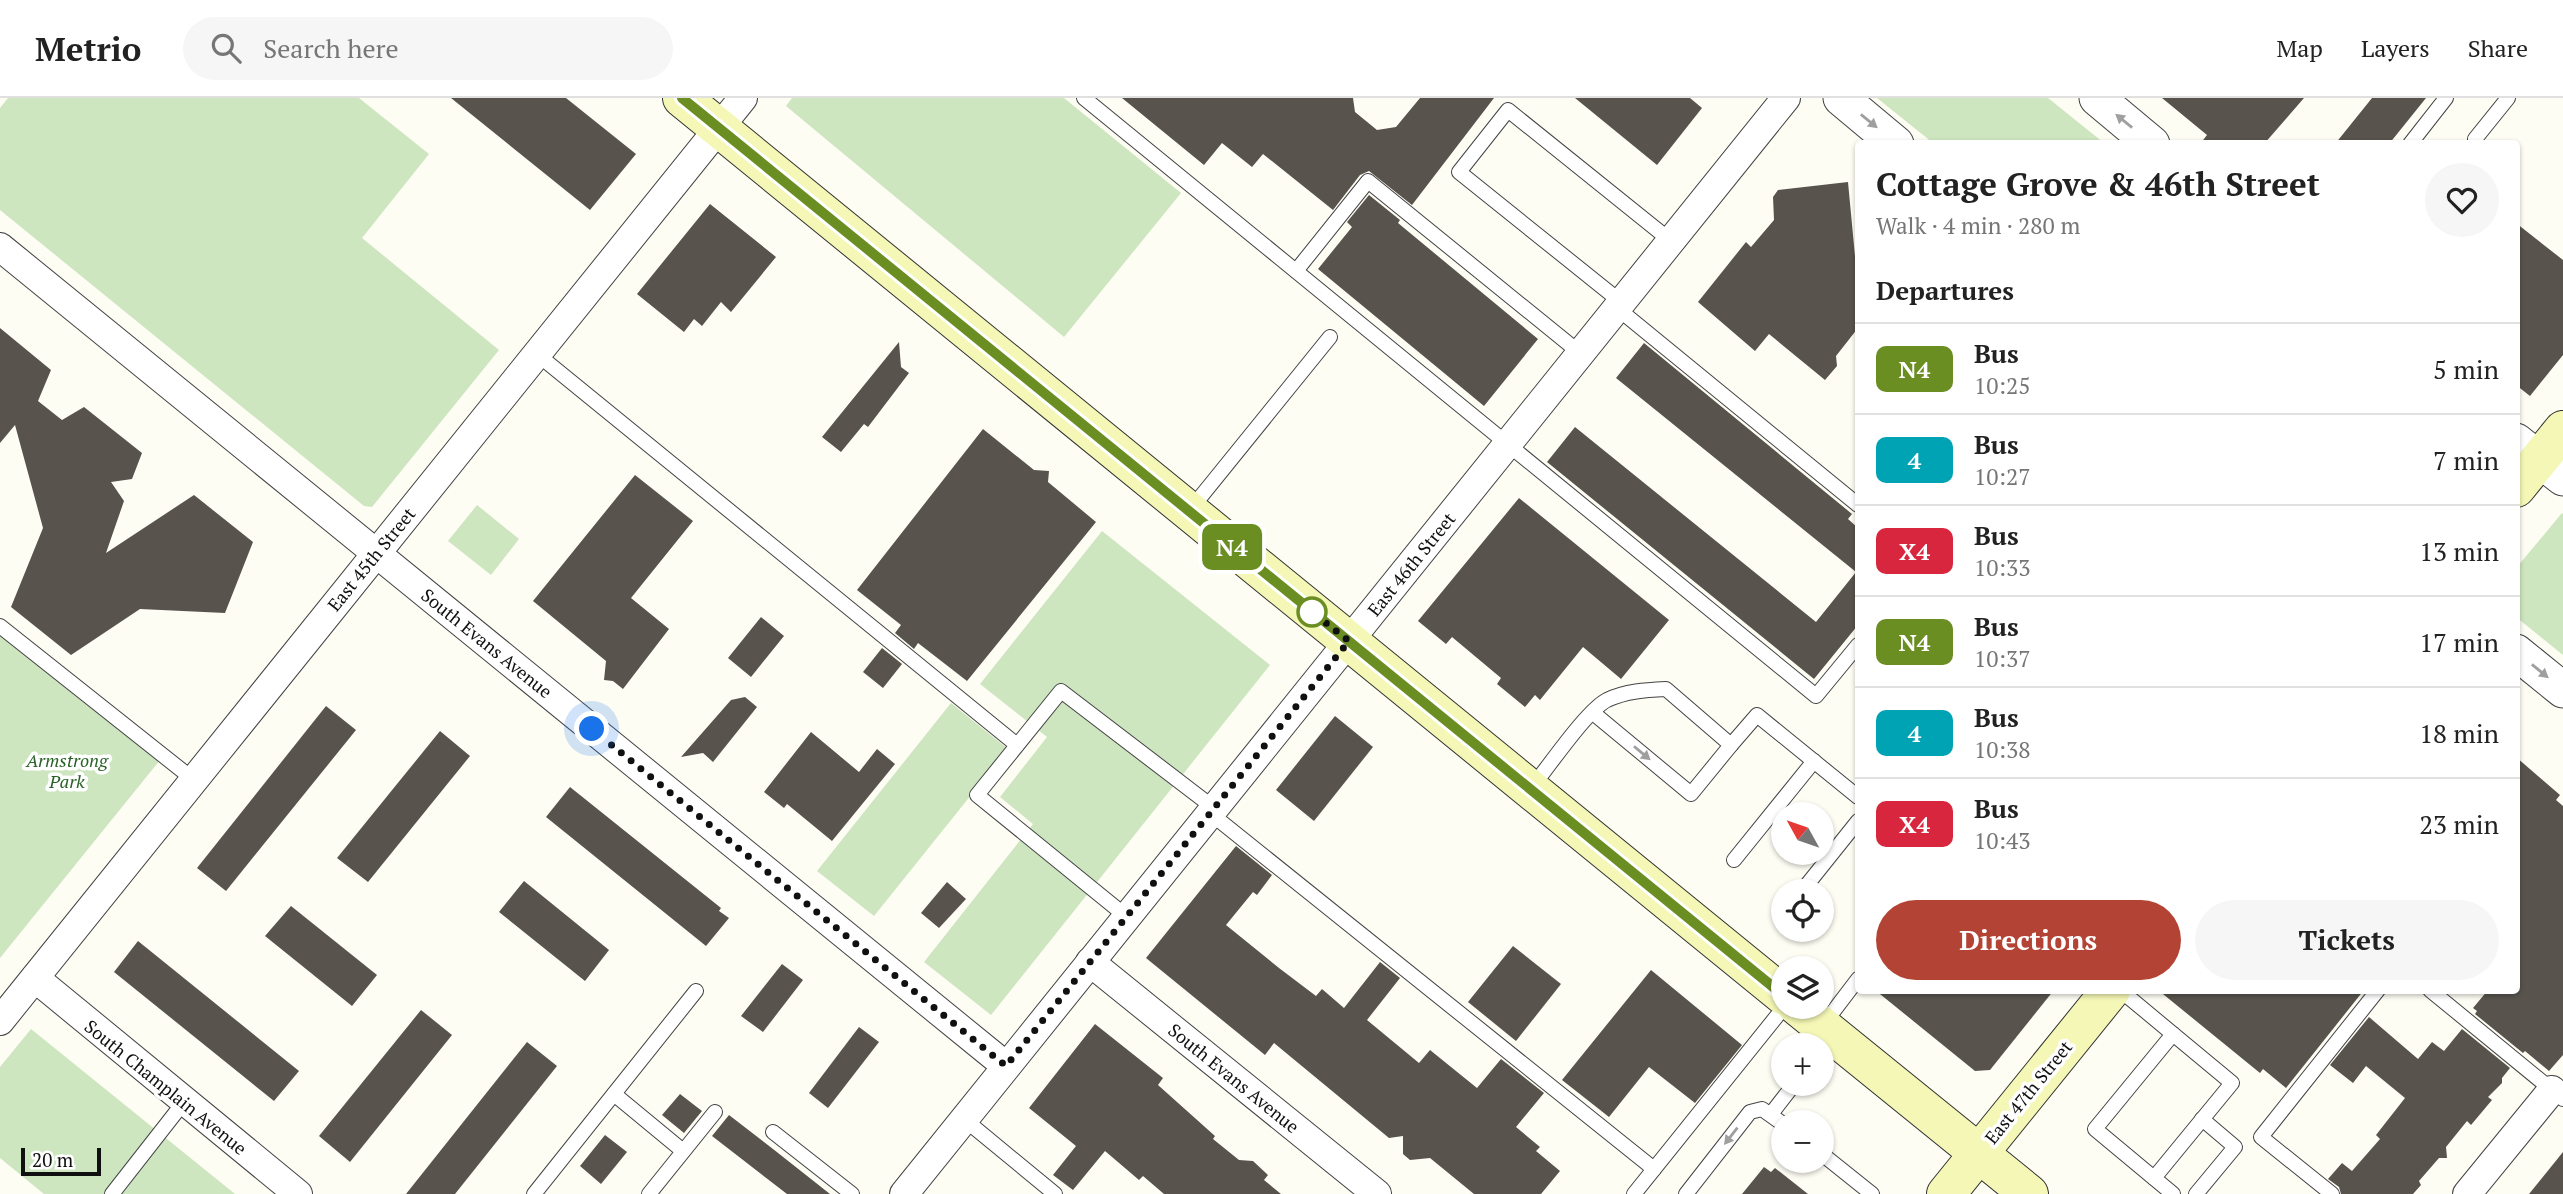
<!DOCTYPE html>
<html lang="en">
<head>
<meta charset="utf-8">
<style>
	body { margin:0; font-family:"PT Serif",serif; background:#f6f6f6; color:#222; height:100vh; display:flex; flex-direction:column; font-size:26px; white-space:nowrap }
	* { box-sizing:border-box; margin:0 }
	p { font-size:23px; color:#767676 }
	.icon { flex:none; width:38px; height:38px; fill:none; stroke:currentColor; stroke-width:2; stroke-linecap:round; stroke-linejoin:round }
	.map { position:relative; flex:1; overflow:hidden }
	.details { position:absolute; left:1855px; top:42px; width:665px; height:854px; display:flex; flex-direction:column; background:#fff; border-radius:7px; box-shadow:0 2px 5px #0004 }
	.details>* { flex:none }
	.badge { padding:0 14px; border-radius:10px; font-size:24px; line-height:46px }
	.needle { width:46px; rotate:310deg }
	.buttons { position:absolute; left:1771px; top:704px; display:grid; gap:14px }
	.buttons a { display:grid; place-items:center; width:63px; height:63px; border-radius:50%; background:#fff; box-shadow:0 2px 5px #0004; font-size:35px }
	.scale { position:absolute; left:21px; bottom:18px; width:80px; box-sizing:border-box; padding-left:7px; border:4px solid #101010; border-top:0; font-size:19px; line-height:24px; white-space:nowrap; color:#101010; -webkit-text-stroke:5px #fff; paint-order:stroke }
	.you { position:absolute; width:35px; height:35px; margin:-18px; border:5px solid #fff; border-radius:50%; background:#1a73e8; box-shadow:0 0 0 10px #1a73e833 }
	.map>.badge { position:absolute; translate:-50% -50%; box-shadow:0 0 0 4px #fff }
	h2 { padding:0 21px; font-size:26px; line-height:63px }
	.round { display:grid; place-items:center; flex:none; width:74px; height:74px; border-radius:37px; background:#f6f6f6 }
	.headline { display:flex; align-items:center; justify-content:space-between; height:119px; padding:0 21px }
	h1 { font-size:33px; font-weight:700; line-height:52px }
	.cta { display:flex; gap:14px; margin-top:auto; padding:14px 21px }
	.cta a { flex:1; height:80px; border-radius:42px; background:#b34334; color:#fff; font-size:28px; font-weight:700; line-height:80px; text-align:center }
	.cta a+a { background:#f6f6f6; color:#222 }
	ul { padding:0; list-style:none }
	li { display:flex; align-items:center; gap:21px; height:91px; padding:0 21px; border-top:2px solid #e0e0e0 }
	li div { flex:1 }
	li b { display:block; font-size:26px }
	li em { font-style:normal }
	li .badge { min-width:77px; font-weight:700; text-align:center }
	header { display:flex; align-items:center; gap:42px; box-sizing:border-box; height:98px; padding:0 35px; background:#fff; border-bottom:2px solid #e0e0e0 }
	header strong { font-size:33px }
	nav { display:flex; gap:38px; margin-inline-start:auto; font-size:24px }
	.search { width:490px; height:63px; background:#f6f6f6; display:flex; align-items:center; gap:18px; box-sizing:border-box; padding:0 24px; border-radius:38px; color:#767676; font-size:26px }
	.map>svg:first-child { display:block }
	.green { fill:#cde6c0 }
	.building { fill:#58534d }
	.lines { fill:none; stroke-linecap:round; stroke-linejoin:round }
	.service-casing { stroke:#434343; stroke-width:16 }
	.minor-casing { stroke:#434343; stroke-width:30 }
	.tertiary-casing { stroke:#434343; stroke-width:37 }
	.secondary-casing { stroke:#323232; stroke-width:40 }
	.service { stroke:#fff; stroke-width:14 }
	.minor { stroke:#fff; stroke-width:28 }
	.tertiary { stroke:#fff; stroke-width:35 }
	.secondary { stroke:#f4f7b5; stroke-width:38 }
	.oneway { fill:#9f9f9f }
	.line-casing { stroke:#fff; stroke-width:16 }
	.line { stroke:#6b8e23; stroke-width:10 }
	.walk { stroke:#101010; stroke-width:7; stroke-dasharray:0 12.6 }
	.stop-dot { fill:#fff; stroke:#6b8e23; stroke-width:3.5 }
	.labels { text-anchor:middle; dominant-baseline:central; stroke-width:7; stroke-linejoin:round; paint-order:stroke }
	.street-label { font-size:18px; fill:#101010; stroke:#fff }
	.park-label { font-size:18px; font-style:italic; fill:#286226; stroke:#fff }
</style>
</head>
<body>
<header>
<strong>Metrio</strong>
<div class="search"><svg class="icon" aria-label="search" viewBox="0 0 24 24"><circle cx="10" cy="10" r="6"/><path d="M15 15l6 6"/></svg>Search here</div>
<nav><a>Map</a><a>Layers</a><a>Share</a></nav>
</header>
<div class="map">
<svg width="2563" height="1096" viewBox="0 0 2563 1096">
	<rect width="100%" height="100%" fill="#fefdf4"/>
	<g class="green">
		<path d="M 8,0 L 359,0 L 429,56 L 362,140 L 499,252 L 372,409 L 364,408 L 0,112 L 0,10 Z"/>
		<path d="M 792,0 L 1064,0 L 1181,95 L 1064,239 L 786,8 Z"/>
		<path d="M 1877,0 L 2048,0 L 2104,45 L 1933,45 Z"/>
		<path d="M 477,407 L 519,441 L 491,477 L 448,443 Z"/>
		<path d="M 2562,415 L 2563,416 L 2563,557 L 2516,519 L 2517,469 Z"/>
		<path d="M 1102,433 L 1270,567 L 991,917 L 924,864 L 1033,726 L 1000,699 L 1047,639 L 980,586 Z"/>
		<path d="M 0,535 L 160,662 L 0,860 Z"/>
		<path d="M 951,605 L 1008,651 L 874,818 L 817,773 Z"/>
		<path d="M 31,931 L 235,1096 L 44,1096 L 0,1060 L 0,969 Z"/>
	</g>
	<g class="building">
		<path d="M 451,0 L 566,0 L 636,56 L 590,112 Z"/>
		<path d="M 1122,0 L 1353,0 L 1355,14 L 1377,32 L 1396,29 L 1420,0 L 1494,0 L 1412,107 L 1369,73 L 1360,77 L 1333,112 L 1263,56 L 1252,69 L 1222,45 L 1204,67 Z"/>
		<path d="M 1575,0 L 1690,0 L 1702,10 L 1657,67 Z"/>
		<path d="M 2162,0 L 2304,0 L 2264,46 L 2200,46 L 2207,37 Z"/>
		<path d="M 2372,0 L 2426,0 L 2389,46 L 2335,46 Z"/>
		<path d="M 1848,84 L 1858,190 L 1858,230 L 1836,258 L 1837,268 L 1825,282 L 1769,236 L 1755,253 L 1698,204 L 1746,144 L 1751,149 L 1774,122 L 1773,99 L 1778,92 Z"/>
		<path d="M 1369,97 L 1400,122 L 1398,125 L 1538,241 L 1484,308 L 1318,171 L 1352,129 L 1347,124 Z"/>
		<path d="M 710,106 L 776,159 L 731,214 L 721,204 L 702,228 L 694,221 L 684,234 L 637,196 Z"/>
		<path d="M 2516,125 L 2563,162 L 2563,257 L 2530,298 L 2516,287 Z"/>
		<path d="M 0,230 L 51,272 L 38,303 L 62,322 L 84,309 L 142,355 L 132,381 L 111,384 L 124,403 L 106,455 L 194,397 L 253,444 L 225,515 L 140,511 L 71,557 L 11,509 L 43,430 L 15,327 L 0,345 Z"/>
		<path d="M 899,244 L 901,269 L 909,275 L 868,329 L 864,326 L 841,354 L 822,339 Z"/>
		<path d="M 1644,245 L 1852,416 L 1848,421 L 1858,430 L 1858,527 L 1814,581 L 1547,364 L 1575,329 L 1816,524 L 1856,474 L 1616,280 Z"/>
		<path d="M 983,331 L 1034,372 L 1049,373 L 1048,384 L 1096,424 L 967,583 L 918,545 L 914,551 L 895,535 L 901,527 L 857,492 Z"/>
		<path d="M 635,377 L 693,423 L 631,500 L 669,531 L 623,591 L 613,583 L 604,582 L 606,563 L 533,503 Z"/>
		<path d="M 1519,400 L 1669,522 L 1621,581 L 1583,549 L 1540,602 L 1535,597 L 1525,609 L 1497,586 L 1501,580 L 1452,539 L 1446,546 L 1418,523 Z"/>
		<path d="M 761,519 L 784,538 L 751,579 L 728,560 Z"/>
		<path d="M 882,550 L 902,566 L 883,590 L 863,574 Z"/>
		<path d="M 745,599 L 757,609 L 713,664 L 703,655 L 681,659 L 731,602 Z"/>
		<path d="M 326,608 L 356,632 L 226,793 L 197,770 Z"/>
		<path d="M 1335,618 L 1373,649 L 1314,723 L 1276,692 Z"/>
		<path d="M 440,633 L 470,658 L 368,784 L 337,760 Z"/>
		<path d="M 811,634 L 859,674 L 877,651 L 895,666 L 832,743 L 787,706 L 784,710 L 764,694 Z"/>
		<path d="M 2516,659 L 2560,697 L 2556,702 L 2563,708 L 2563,957 L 2549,973 L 2525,953 L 2523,955 L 2475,916 L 2477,913 L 2473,910 L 2488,892 L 2516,892 Z"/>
		<path d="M 570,689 L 721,810 L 719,813 L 729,820 L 706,848 L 546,719 Z"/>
		<path d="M 1236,748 L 1272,777 L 1257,797 L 1253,794 L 1226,827 L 1279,870 L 1316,898 L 1322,891 L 1344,910 L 1380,864 L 1400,880 L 1367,922 L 1419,965 L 1430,952 L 1477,990 L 1501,961 L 1544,995 L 1516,1029 L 1540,1049 L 1536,1053 L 1560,1073 L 1541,1096 L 1474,1096 L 1430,1060 L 1410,1062 L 1403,1056 L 1403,1038 L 1389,1040 L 1274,945 L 1265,957 L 1146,860 Z"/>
		<path d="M 524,783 L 609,852 L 585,883 L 499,814 Z"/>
		<path d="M 947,784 L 966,801 L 939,830 L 921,815 Z"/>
		<path d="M 291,808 L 377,877 L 352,908 L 265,838 Z"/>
		<path d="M 138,843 L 299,973 L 274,1003 L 114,874 Z"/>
		<path d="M 1513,848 L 1561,886 L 1516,943 L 1468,904 Z"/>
		<path d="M 782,866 L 803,882 L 763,934 L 741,918 Z"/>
		<path d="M 1651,872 L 1742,947 L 1695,1005 L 1649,969 L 1609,1019 L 1562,982 Z"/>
		<path d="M 1875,892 L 2054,892 L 1990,972 L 1975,973 Z"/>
		<path d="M 2158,892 L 2364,892 L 2286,990 L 2263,971 L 2260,975 Z"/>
		<path d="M 421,912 L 452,937 L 350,1064 L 319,1038 Z"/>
		<path d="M 2369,919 L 2418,961 L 2432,944 L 2444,953 L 2462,931 L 2510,970 L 2502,980 L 2502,985 L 2488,999 L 2492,1002 L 2471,1027 L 2467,1023 L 2446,1049 L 2447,1060 L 2439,1060 L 2419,1083 L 2421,1087 L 2413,1096 L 2341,1096 L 2339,1089 L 2328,1081 L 2342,1065 L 2352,1073 L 2380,1041 L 2376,1037 L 2405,1000 L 2366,968 L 2353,985 L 2330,967 Z"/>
		<path d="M 1095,926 L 1163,980 L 1158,987 L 1215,1038 L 1213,1041 L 1239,1062 L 1253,1063 L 1268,1077 L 1264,1082 L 1281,1096 L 1164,1096 L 1143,1078 L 1139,1082 L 1105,1053 L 1073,1092 L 1053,1077 L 1076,1048 L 1029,1010 Z"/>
		<path d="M 859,929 L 879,944 L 828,1010 L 809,995 Z"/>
		<path d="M 527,944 L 557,968 L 455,1096 L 406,1096 Z"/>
		<path d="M 680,996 L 702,1013 L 684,1035 L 662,1017 Z"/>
		<path d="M 729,1017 L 773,1051 L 830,1096 L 787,1096 L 734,1055 L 712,1038 Z"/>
		<path d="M 605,1037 L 627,1054 L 601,1086 L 580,1068 Z"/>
		<path d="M 2563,1054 L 2563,1096 L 2529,1096 Z"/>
		<path d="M 1764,1069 L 1771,1074 L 1775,1070 L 1808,1096 L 1742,1096 Z"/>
	</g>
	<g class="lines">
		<g class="service-casing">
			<g id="service">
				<path d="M 1084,0 L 1816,598 L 1858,547"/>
				<path d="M 2475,41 L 2508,0"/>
				<path d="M 2410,46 L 2446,0"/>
				<path d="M 1296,173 L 1368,83 L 1580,255"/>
				<path d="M 1621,204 L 1459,74 L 1508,12 L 1671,143"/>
				<path d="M 1617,210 L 1858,407"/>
				<path d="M 537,256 L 1017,647"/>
				<path d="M 1190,412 L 1330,239"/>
				<path d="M 0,528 L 194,682"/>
				<path d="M 1731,647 L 1757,617 L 1858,699"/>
				<path d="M 1531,690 C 1548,670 1586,613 1607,602 C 1626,593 1646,592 1666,591 L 1731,647 L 1691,696 L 1592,614"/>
				<path d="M 1210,715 L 1654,1071"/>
				<path d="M 1734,762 L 1814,663"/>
				<path d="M 1802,793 L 1858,723"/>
				<path d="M 1127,819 L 977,697 L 1061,593 L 1214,710"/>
				<path d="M 2120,892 L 2232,985 L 2154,1080"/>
				<path d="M 2430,892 L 2563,1001"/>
				<path d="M 1823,927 L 1858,881"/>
				<path d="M 2173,936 L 2095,1031 L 2173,1096"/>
				<path d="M 614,996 L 683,1053"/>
				<path d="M 1771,1016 L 1795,985"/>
				<path d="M 964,1021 L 1055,1096"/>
				<path d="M 773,1034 L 852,1096"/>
				<path d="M 1822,1056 L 1872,1096"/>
				<path d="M 112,1096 L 184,1004"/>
				<path d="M 534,1096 L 696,893"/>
				<path d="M 649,1096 L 715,1014"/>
				<path d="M 1634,1096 L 1785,908"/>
				<path d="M 1686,1096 L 1750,1014 L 1762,1011 L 1783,1026"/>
				<path d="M 2196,1096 L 2235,1049 L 2202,1021"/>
				<path d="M 2332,1096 L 2261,1039 L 2378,892"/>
			</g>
		</g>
		<g class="minor-casing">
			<g id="minor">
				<path d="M 0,149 L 1006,968"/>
				<path d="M 1090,864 L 1377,1096"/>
				<path d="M 35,880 L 298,1096"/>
				<path d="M 0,923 L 743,0"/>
				<path d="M 904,1096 L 1786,0"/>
				<path d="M 2467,1096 L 2552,992"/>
			</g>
		</g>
		<g class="tertiary-casing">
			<g id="tertiary">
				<path d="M 1841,0 L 1896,46"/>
				<path d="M 2097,0 L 2152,46"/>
				<path d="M 2516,343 L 2563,380"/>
				<path d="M 2516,554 L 2563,592"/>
			</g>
		</g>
		<g class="secondary-casing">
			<g id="secondary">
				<path d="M 682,0 L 1783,897"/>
				<path d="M 2516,390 L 2563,332"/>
				<path d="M 1797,908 L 2029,1096"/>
				<path d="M 1946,1096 L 2111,892"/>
			</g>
		</g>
		<use href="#service" class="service"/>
		<use href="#minor" class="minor"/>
		<use href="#tertiary" class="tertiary"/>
		<use href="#secondary" class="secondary"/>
	</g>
	<defs><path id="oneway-solid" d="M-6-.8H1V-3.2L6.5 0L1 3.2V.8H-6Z" transform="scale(1.75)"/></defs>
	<g class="oneway">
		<use href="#oneway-solid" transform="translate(1869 23) rotate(39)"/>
		<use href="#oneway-solid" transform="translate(2124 23) rotate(-141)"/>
		<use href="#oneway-solid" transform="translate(2540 573) rotate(39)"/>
		<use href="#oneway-solid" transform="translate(1642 655) rotate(40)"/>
		<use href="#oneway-solid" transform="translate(1731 1038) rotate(128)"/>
	</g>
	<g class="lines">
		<g class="line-casing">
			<path id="line" d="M 682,0 L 1783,897"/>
		</g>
		<use href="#line" class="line"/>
		<path class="walk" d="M 592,631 L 1006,968 L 1349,543 L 1312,514"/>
	</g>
	<circle class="stop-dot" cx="1312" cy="514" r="14"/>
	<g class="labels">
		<g class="street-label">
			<text transform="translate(371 461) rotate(-51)">East 45th Street</text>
			<text transform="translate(1411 466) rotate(-51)">East 46th Street</text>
			<text transform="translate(487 545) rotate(39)">South Evans Avenue</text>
			<text transform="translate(1234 980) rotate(39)">South Evans Avenue</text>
			<text transform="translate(166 989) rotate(39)">South Champlain Avenue</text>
			<text transform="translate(2028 994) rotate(-51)">East 47th Street</text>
		</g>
		<g class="park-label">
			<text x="67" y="662">Armstrong<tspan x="67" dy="21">Park</tspan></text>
		</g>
	</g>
</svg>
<div class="buttons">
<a><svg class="needle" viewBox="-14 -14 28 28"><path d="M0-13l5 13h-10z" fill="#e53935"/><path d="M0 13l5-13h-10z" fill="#767676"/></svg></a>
<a><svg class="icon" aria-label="locate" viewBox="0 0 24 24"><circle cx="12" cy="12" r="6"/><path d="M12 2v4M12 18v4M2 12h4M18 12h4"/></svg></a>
<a><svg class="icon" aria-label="layers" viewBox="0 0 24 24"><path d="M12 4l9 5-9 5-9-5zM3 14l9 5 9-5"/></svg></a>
<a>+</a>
<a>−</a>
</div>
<div class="scale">20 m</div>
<div class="you" style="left:592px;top:631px"></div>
<b class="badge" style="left:1232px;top:449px;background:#6b8e23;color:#fff">N4</b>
<section class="details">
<div class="headline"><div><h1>Cottage Grove &amp; 46th Street</h1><p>Walk · 4 min · 280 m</p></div><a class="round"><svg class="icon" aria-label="heart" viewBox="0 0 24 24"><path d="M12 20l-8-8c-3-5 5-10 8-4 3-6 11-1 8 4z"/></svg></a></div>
<h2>Departures</h2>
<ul>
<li><span class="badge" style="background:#6b8e23;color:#fff">N4</span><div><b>Bus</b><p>10:25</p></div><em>5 min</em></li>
<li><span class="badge" style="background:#00a3b4;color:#fff">4</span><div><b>Bus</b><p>10:27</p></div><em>7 min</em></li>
<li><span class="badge" style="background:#d7263d;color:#fff">X4</span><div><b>Bus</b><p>10:33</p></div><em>13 min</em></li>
<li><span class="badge" style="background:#6b8e23;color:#fff">N4</span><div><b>Bus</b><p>10:37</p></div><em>17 min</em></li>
<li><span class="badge" style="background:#00a3b4;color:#fff">4</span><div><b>Bus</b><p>10:38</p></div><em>18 min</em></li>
<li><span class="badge" style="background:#d7263d;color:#fff">X4</span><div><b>Bus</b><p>10:43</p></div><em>23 min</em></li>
</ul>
<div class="cta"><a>Directions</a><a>Tickets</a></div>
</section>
</div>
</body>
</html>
